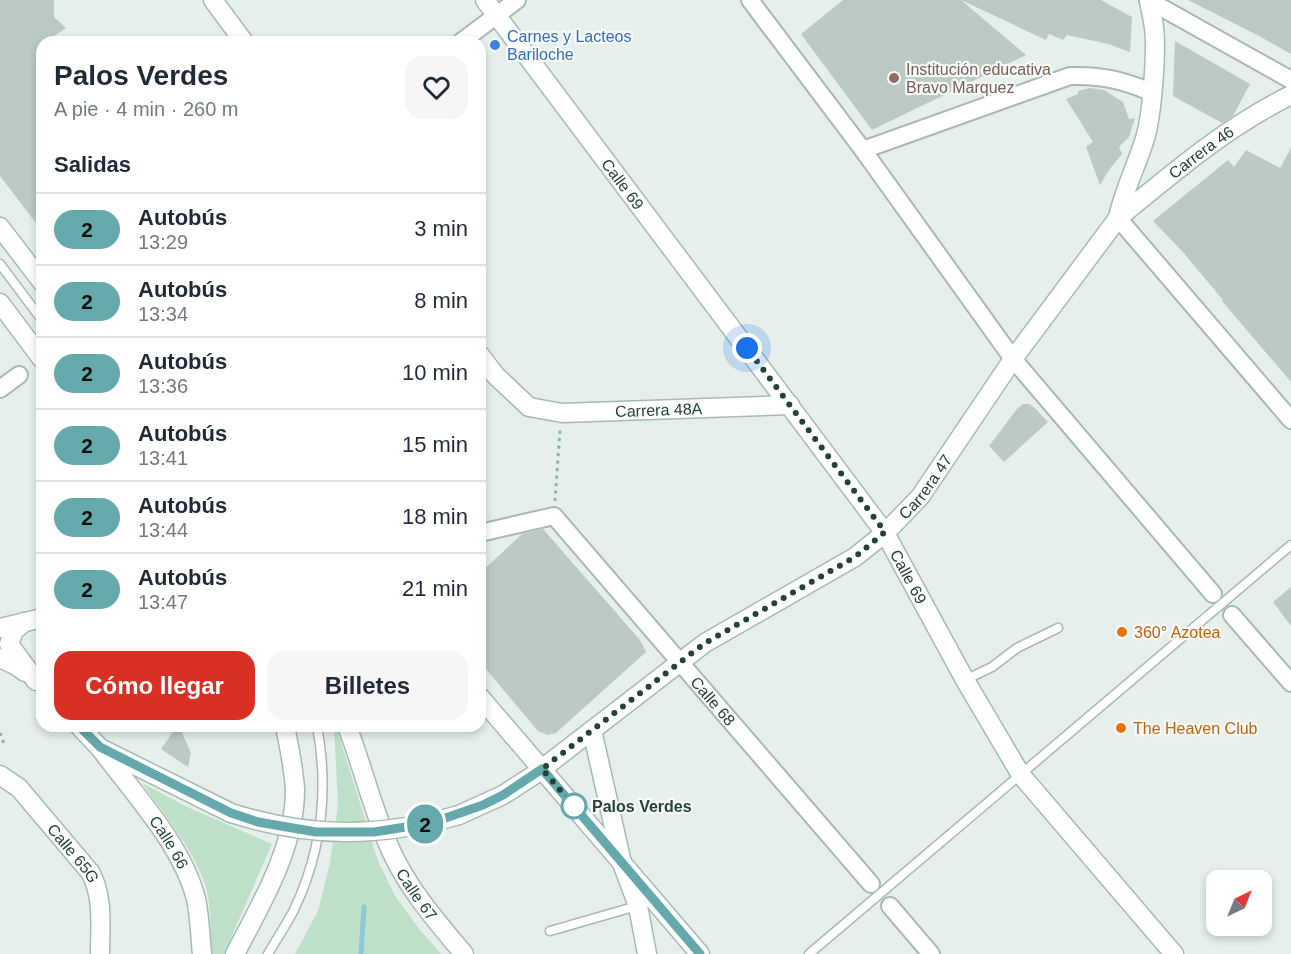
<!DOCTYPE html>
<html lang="es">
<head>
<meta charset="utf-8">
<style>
	body { margin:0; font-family:Helvetica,sans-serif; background:#f6f6f7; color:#1f2937; height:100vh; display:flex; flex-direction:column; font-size:22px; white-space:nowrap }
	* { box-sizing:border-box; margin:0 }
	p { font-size:20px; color:#747a83 }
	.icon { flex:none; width:33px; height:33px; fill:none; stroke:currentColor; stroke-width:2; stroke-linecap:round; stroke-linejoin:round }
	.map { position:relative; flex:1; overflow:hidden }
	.side { position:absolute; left:36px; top:36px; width:450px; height:696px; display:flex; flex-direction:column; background:#fff; border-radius:18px; box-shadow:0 3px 9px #0003 }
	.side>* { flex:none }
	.badge { padding:0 12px; border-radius:20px; font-size:21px; line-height:39px }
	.needle { width:39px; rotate:43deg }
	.fabs { position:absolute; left:1206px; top:870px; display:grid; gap:12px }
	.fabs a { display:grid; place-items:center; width:66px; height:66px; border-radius:12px; background:#fff; box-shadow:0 3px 9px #0003; font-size:30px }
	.you { position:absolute; width:30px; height:30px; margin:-15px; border:4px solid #fff; border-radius:50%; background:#1a73e8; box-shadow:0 0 0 9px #1a73e833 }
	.map>.badge { position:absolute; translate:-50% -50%; box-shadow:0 0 0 3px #fff }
	h2 { padding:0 18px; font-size:22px; line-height:54px }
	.round { display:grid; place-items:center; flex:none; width:63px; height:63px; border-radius:18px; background:#f6f6f7 }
	.summary { display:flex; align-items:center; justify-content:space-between; height:102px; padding:0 18px }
	h1 { font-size:28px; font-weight:700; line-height:45px }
	.action { display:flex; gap:12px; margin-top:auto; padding:12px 18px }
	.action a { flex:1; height:69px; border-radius:18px; background:#d93025; color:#fff; font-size:24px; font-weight:700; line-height:69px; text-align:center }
	.action a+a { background:#f6f6f7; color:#1f2937 }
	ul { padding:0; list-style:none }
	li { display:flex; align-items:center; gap:18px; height:72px; padding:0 18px; border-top:2px solid #e0e1e3 }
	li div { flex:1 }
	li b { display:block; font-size:22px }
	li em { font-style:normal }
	li .badge { min-width:66px; font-weight:700; text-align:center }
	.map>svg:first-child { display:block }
	.green { fill:#bfe0c8 }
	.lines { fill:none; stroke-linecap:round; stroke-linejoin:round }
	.stream { stroke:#8ec9d4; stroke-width:5 }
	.building { fill:#bbcac4 }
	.lane-casing { stroke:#a8b8b2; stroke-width:11 }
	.street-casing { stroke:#a8b8b2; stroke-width:20 }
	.secondary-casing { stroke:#a4bbb3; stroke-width:21 }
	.path { stroke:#86b3a5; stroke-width:3; stroke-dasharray:3 4.5; stroke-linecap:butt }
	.lane { stroke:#fff; stroke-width:8 }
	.street { stroke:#fff; stroke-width:16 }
	.secondary { stroke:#fff; stroke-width:18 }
	.secondary-bridge-casing { stroke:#a4bbb3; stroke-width:21; stroke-linecap:butt }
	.secondary-bridge { stroke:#fff; stroke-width:18 }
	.line-casing { stroke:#fff; stroke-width:14 }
	.line { stroke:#65a9ac; stroke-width:9 }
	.walk { stroke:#24423a; stroke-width:6; stroke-dasharray:0 10.8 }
	.shop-dot { fill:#3f7fe0; stroke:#f7fbf9; stroke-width:2 }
	.education-dot { fill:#8d6e63; stroke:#f7fbf9; stroke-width:2 }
	.food-dot { fill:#e8710a; stroke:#f7fbf9; stroke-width:2 }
	.stop-dot { fill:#fff; stroke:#65a9ac; stroke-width:3 }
	.labels { text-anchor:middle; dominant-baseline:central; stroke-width:4.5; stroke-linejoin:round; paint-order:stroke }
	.shop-label { font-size:16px; fill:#366cbe; stroke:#f7fbf9; text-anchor:start }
	.education-label { font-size:16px; fill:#785e54; stroke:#f7fbf9; text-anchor:start }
	.street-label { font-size:16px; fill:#24423a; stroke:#f7fbf9 }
	.food-label { font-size:16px; fill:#c56008; stroke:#f7fbf9; text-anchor:start }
	.stop-label { font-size:16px; font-weight:bold; fill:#24423a; stroke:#f7fbf9; text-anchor:start }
</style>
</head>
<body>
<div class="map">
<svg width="1291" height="954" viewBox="0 0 1291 954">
	<rect width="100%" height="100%" fill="#e6efeb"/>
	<g class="green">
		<path d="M 334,726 L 336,726 L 378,861 L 395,896 L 420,930 L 441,954 L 295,954 L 318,911 L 330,863 L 338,804 Z"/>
		<path d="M 142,783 L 187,807 L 272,844 L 224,954 L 211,954 C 210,930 212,904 204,881 C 190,845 164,814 142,783 Z"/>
	</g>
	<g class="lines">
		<path class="stream" d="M 361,954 L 364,907"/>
	</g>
	<g class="building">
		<path d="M 0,0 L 54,0 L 54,17 L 66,28 L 45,42 L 42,42 L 42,231 L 0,176 Z"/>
		<path d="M 843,0 L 961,0 L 1026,55 L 872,130 L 801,34 Z"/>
		<path d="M 961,0 L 1101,0 L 1132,17 L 1130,52 L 1108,44 L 1067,35 L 1063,40 L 1049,34 L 1046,40 Z"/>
		<path d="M 1188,0 L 1291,0 L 1291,54 L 1259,36 Z"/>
		<path d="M 1175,41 L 1250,84 L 1233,116 L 1222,123 L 1173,96 Z"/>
		<path d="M 1090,88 L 1104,90 L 1123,102 L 1129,119 L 1135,118 L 1129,137 L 1119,147 L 1122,154 L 1109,170 L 1100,185 L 1086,147 L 1093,142 L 1066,99 L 1078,94 L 1078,91 Z"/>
		<path d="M 1291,148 L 1291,382 L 1222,301 L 1223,300 L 1182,251 L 1153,221 L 1228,160 L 1234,167 L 1246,150 L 1280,168 Z"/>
		<path d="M 1023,404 L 1029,404 L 1036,409 L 1048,422 L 1004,462 L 989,446 L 1017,409 Z"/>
		<path d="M 543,529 L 640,640 L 646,652 L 556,733 L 548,735 L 538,731 L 480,662 L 480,573 L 522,534 Z"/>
		<path d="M 1291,587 L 1291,626 L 1273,602 Z"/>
		<path d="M 177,726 L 179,726 L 191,753 L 188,767 L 161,749 Z"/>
	</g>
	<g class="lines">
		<g class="lane-casing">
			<g id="lane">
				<path d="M 0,264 L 42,320"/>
				<path d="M 965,680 L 992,667 L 1017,648 L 1058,628"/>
				<path d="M 550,931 L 637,906"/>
				<path d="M 268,954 C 276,940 286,925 294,910 C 322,851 329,790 317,726"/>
				<path d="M 809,954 L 1291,545"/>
			</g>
		</g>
		<g class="street-casing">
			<g id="street">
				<path d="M 750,0 L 863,150 L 1013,359 L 1213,594"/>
				<path d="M 1148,0 L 1291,80"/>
				<path d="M 461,42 L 517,0"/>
				<path d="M 863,150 L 1070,76 C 1101,75 1122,80 1151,92"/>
				<path d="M 1118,218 L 1291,420"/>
				<path d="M 0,389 L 19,375"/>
				<path id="s1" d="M 480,533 L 554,516 L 871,884"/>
				<path d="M 1232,615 L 1291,683"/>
				<path d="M 890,906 L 931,954"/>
			</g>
		</g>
		<g class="secondary-casing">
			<g id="secondary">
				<path d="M 213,0 L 244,42"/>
				<path id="s2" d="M 485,0 L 885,533 L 965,680 L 1021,775 L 1174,954"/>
				<path id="s3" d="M 1118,218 C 1174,172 1225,128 1291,95"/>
				<path d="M 0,227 L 42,282"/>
				<path d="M 0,303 L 42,359"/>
				<path id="s4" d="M 480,355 L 496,376 L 529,407 L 562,413 L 790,405"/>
				<path d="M 24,622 L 14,631 L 9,644 L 36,681"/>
				<path d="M 0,628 L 42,618"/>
				<path d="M 0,658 L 17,666 L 25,672"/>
				<path d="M 480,697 L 700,954"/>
				<path d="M 79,726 L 100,748 L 231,813"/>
				<path id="s5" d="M 347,726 C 363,767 373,812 392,853 C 410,891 437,922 464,954"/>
				<path d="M 592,730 L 622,863 L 638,906 L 647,954"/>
				<path id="s6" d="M 100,748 C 133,793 182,844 196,899 C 200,917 200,936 202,954"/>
				<path id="s7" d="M 0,775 L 19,788 L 90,872 C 104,896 100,927 100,954"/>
				<path id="s8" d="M 459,815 L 503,795 L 534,775 L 705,643 L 855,557 L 885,533 L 920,497 L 1013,359 L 1118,218 C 1124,189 1138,163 1146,135 C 1152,112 1157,51 1154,28 C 1153,18 1150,9 1149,0"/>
				<path d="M 235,954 C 261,904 295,848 295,790 C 294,769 289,747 285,726"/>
			</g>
		</g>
		<g class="path">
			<path d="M 555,501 L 560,430"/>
			<path d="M 0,733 L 5,746"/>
		</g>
		<use href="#lane" class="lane"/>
		<use href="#street" class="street"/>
		<use href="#secondary" class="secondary"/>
		<g class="secondary-bridge-casing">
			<path id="secondary-bridge" d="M 231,813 C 310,838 379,838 459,815"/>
		</g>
		<use href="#secondary-bridge" class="secondary-bridge"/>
	</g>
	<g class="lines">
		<g class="line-casing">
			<path id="line" d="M 79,726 L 100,747 L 231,813 L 258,822 L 316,832 L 374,832 L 431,823 L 483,805 L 503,795 L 542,769 L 700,954"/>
		</g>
		<use href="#line" class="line"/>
		<path class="walk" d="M 574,806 L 542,769 L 705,643 L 855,557 L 885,532 L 747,348"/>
	</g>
	<circle class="shop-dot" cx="495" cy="45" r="6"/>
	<circle class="education-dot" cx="894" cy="78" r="6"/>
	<g class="food-dot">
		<circle cx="1122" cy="632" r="6"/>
		<circle cx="1121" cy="728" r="6"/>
	</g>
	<circle class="stop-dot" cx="574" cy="806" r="12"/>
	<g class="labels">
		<g class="shop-label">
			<text x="507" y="36">Carnes y Lacteos<tspan x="507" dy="18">Bariloche</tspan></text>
		</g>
		<g class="education-label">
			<text x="906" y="69">Institución educativa<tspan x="906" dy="18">Bravo Marquez</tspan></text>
		</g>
		<g class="street-label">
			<text stroke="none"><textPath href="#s3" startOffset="106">Carrera 46</textPath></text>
			<text stroke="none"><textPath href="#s2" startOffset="230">Calle 69</textPath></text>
			<text stroke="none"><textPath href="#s4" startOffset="202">Carrera 48A</textPath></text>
			<text stroke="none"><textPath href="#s8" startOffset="574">Carrera 47</textPath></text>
			<text stroke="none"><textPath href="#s2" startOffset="716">Calle 69</textPath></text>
			<text stroke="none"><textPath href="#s1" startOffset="320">Calle 68</textPath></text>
			<text stroke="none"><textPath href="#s6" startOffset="117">Calle 66</textPath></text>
			<text stroke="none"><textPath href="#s7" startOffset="108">Calle 65G</textPath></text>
			<text stroke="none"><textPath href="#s5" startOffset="183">Calle 67</textPath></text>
		</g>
		<g class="food-label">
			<text x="1134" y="632">360° Azotea</text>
			<text x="1133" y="728">The Heaven Club</text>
		</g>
		<g class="stop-label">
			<text x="592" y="806">Palos Verdes</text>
		</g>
	</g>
</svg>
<div class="fabs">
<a><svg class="needle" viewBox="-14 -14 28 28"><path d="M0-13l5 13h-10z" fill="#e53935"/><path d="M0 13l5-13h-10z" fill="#747a83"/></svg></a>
</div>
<div class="you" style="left:747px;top:348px"></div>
<b class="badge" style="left:425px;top:824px;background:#65a9ac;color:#111">2</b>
<section class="side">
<div class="summary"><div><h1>Palos Verdes</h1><p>A pie · 4 min · 260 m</p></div><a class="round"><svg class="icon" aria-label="heart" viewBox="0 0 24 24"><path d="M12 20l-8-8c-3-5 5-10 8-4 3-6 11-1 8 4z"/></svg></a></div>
<h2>Salidas</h2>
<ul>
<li><span class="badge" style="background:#65a9ac;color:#111">2</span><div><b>Autobús</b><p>13:29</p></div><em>3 min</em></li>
<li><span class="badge" style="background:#65a9ac;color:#111">2</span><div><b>Autobús</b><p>13:34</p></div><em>8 min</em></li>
<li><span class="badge" style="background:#65a9ac;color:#111">2</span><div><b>Autobús</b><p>13:36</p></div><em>10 min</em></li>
<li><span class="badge" style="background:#65a9ac;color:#111">2</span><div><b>Autobús</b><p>13:41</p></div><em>15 min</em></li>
<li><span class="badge" style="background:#65a9ac;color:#111">2</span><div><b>Autobús</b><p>13:44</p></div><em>18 min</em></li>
<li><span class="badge" style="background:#65a9ac;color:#111">2</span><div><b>Autobús</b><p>13:47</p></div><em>21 min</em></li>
</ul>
<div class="action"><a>Cómo llegar</a><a>Billetes</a></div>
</section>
</div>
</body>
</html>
